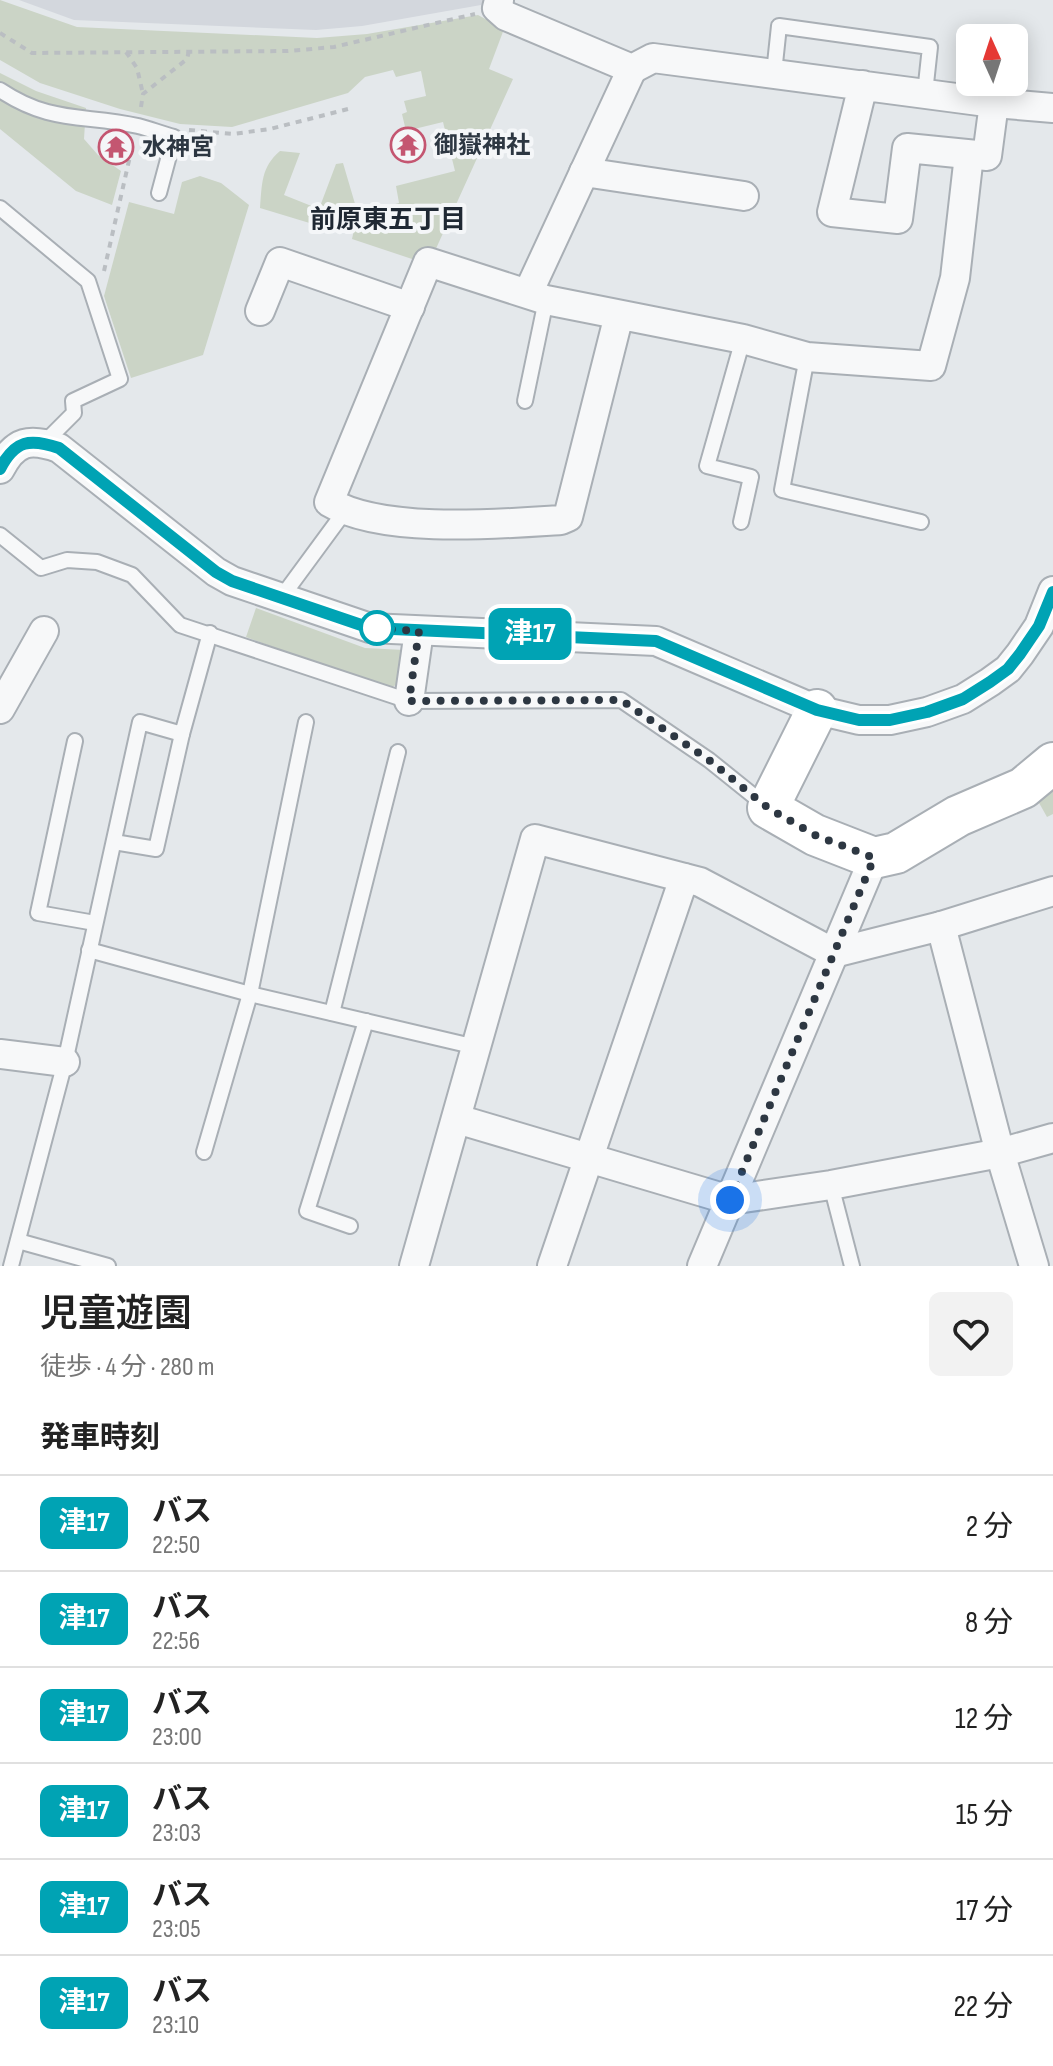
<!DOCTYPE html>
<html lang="ja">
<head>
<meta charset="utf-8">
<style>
	body { margin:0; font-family:"Sofia Sans Condensed","Noto Sans JP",sans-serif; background:#f2f2f2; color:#222; height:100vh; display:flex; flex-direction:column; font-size:30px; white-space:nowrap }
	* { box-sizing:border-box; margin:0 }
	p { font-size:26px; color:#767676 }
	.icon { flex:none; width:44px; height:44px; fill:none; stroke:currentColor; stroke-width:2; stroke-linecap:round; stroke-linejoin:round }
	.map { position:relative; height:1266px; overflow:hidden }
	.side { display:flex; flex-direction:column; background:#fff; flex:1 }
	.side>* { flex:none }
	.badge { padding:0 16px; border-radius:12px; font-size:28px; line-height:52px }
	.needle { width:52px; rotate:357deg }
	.fabs { position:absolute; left:956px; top:24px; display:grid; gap:16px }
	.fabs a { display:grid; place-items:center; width:72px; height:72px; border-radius:12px; background:#fff; box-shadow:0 4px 20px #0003; font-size:40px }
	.you { position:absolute; width:40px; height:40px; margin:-20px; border:6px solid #fff; border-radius:50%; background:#1a73e8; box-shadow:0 0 0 12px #1a73e833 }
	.map>.badge { position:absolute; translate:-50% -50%; box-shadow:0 0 0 4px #fff }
	h2 { padding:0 40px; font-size:30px; line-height:72px }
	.round { display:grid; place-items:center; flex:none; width:84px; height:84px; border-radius:12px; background:#f2f2f2 }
	.overview { display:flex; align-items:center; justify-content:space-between; height:136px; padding:0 40px }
	h1 { font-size:38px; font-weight:600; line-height:60px }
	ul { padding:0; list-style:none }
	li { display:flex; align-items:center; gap:24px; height:96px; padding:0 40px; border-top:2px solid #e0e0e0 }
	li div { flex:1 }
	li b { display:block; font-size:30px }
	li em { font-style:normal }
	li .badge { min-width:88px; font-weight:700; text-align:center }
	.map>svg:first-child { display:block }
	.built { fill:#d3d7dd }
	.green { fill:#cbd4c6 }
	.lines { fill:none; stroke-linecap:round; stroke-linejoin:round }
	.lane-casing { stroke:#a9afb5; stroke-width:18 }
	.street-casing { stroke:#a9afb5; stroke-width:32 }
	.secondary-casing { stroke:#a9afb5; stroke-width:44 }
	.path { stroke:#babec2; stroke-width:4; stroke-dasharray:6 6; stroke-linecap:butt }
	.lane { stroke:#f7f8f9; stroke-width:14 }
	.street { stroke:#f7f8f9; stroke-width:28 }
	.secondary { stroke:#fff; stroke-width:40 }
	.line-casing { stroke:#fff; stroke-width:18 }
	.line { stroke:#00a3b4; stroke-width:12 }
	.walk { stroke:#2d3742; stroke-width:8; stroke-dasharray:0 14.4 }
	.stop-dot { fill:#fff; stroke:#00a3b4; stroke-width:4 }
	.labels { text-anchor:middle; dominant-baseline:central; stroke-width:8; stroke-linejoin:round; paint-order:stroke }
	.poi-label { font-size:24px; font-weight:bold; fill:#2d3742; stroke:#f4f6f8; text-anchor:start }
	.neighbourhood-label { font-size:26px; font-weight:bold; fill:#1f2833; stroke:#f4f6f8 }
</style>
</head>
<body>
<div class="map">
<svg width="1053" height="1266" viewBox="0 0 1053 1266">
	<rect width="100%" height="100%" fill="#e4e8eb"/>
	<path class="built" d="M 19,0 L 484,0 L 481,5 L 362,26 L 316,30 L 74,20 Z"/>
	<g class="green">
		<path d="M 0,0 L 77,27 L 317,38 L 367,34 L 478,15 L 504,29 L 489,69 L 513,79 L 434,253 L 415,260 L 352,239 L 356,221 L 332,212 L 326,228 L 260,208 C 262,184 261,167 280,151 L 300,153 L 284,195 L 319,209 L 336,164 L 343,163 L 358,214 L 399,203 L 396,186 L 455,171 L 443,122 L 406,131 L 402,114 L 407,112 L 404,101 L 426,96 L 421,71 L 396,77 L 393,70 L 365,77 L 348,93 L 232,127 L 180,124 L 120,109 L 40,83 L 0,60 Z"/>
		<path d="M 0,73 L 36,91 L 86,108 L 84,139 L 98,155 L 121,171 L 112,205 L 76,191 L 0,129 Z"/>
		<path d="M 200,176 L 221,183 L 249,205 L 203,355 L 131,378 L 104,296 L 129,202 L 174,214 L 182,182 Z"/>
		<path d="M 256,608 L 365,648 L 404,650 L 400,683 L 388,689 L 246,637 Z"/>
		<path d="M 1053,778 L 1053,814 L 1047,817 L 1034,794 Z"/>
	</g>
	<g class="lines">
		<g class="lane-casing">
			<g id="lane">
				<path d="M 774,73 L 779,26 L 930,47 L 925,93"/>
				<path d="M 0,90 C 51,124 83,114 138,126 C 150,129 162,134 174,137 L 159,193"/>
				<path d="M 0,208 L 88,281 L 120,379 L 73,401 L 74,413 L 44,443"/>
				<path d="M 807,357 L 782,490 L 921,522"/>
				<path d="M 525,401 L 546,300"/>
				<path d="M 741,522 L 751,477 L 707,466 L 743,339"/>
				<path d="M 0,535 L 41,568 L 67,560 L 97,562 L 132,575 L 180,625 L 409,701 L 621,700 L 709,760 L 765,805"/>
				<path d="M 281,598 L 345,511"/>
				<path d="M 75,741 L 38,913 L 95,923"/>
				<path d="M 114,842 L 156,849 L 182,734"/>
				<path d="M 89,950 L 250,994 L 476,1047"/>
				<path d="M 332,1013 L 398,752"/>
				<path d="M 204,1152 L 250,994 L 306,722"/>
				<path d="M 831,1185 L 852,1266"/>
				<path d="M 350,1226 L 307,1211 L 366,1021"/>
				<path d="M 18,1241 L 108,1266"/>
				<path d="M 11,1266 L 65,1062 L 140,722 L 182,734 L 210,633"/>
			</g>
		</g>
		<g class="street-casing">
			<g id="street">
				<path d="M 499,0 L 497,8 L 506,16 L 632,69 L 653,58 L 994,103 L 987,156 L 907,148 L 898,219 L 832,212 L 863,85"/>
				<path d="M 994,103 L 1053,108"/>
				<path d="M 584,172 L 744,196"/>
				<path d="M 528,293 L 632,69"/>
				<path d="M 260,311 L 280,262 L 410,307"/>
				<path d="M 619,315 L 568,517 L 561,520 C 499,524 382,534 329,502 L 428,262 L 546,300 L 743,339 L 807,357 L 931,366 L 955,278 L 969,155"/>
				<path d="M 0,469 C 15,440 30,438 59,448 L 216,572 L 232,581 L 370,628 L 656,641 L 817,710 L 859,720 L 890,720 L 927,712 L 963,699 L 990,682 L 1008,669 L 1020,654 L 1039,626 L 1053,591"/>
				<path d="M 409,701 L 419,631"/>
				<path d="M 0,709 L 44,631"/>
				<path d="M 941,926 L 1000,1153 L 1034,1266"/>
				<path d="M 0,1054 L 65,1062"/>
				<path d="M 457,1119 L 730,1200 L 831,1185 L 1000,1153 L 1053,1138"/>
				<path d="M 414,1266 L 535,839 L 700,882 L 834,953 L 941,926 L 1053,891"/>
				<path d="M 552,1266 L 684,878"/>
				<path d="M 702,1266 L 874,858"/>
			</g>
		</g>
		<g class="secondary-casing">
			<path id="secondary" d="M 817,710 L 768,808 L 815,835 L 874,858 L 896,853 L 958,816 L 1023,788 L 1053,763"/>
		</g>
		<g class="path">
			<path d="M 0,33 L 32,53 L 288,51 L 334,47 L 475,14"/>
			<path d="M 126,52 L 137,68 L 143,94"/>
			<path d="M 141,107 L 143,94 L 187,59 L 189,51"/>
			<path d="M 189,130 L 233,134 L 270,129 L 352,108"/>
			<path d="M 104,271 L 133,143"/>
		</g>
		<use href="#lane" class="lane"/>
		<use href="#street" class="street"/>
		<use href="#secondary" class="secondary"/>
	</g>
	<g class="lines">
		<g class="line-casing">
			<path id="line" d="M 0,469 C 15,440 30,438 59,448 L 216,572 L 232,581 L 370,628 L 656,641 L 817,710 L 859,720 L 890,720 L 927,712 L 963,699 L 990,682 L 1008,669 L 1020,654 L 1039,626 L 1053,592"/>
		</g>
		<use href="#line" class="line"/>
		<path class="walk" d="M 377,628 L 370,628 L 419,631 L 409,701 L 621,700 L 709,760 L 768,808 L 815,835 L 874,858 L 730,1200"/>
	</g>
	<defs>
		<g id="temple-ring" transform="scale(1.8)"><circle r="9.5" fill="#f4f6f8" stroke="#c45671" stroke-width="1.5"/><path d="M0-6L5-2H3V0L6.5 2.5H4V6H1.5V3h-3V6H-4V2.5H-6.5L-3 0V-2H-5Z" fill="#c45671"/></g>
	</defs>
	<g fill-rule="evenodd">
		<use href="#temple-ring" x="408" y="145"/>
		<use href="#temple-ring" x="116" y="147"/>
	</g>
	<circle class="stop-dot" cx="377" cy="628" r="16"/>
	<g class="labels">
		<g class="poi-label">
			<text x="434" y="145">御嶽神社</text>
			<text x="142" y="147">水神宮</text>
		</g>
		<g class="neighbourhood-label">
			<text x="388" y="220">前原東五丁目</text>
		</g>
	</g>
</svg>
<div class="fabs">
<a><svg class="needle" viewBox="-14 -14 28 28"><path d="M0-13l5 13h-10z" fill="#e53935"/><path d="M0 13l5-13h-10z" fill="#767676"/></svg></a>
</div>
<div class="you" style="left:730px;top:1200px"></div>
<b class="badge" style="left:530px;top:634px;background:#00a3b4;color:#fff">津17</b>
</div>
<section class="side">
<div class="overview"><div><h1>児童遊園</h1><p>徒歩 · 4 分 · 280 m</p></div><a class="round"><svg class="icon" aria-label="heart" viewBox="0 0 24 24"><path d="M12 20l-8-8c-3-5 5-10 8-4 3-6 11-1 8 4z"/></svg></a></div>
<h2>発車時刻</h2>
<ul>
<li><span class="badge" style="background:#00a3b4;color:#fff">津17</span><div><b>バス</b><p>22:50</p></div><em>2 分</em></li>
<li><span class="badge" style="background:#00a3b4;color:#fff">津17</span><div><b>バス</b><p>22:56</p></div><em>8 分</em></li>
<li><span class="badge" style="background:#00a3b4;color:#fff">津17</span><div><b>バス</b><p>23:00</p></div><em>12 分</em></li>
<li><span class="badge" style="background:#00a3b4;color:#fff">津17</span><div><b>バス</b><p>23:03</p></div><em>15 分</em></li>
<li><span class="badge" style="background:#00a3b4;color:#fff">津17</span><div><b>バス</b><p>23:05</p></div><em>17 分</em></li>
<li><span class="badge" style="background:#00a3b4;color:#fff">津17</span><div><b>バス</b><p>23:10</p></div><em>22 分</em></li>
</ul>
</section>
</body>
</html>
